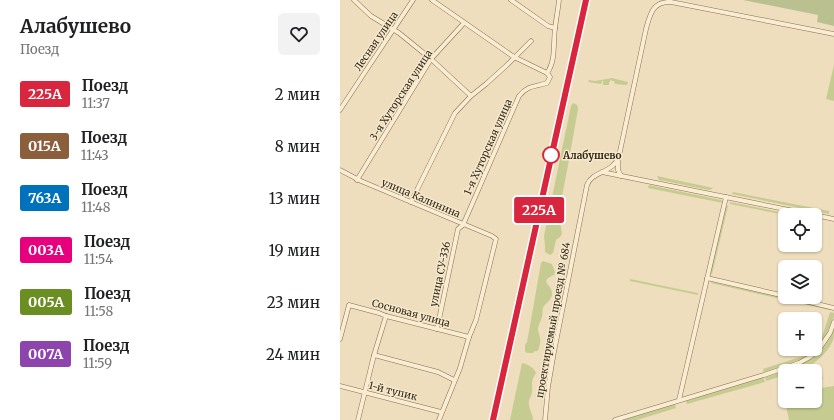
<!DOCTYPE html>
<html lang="ru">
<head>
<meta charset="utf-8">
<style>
	body { margin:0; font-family:Merriweather,serif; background:#f2f2f2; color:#202124; height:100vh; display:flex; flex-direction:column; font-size:15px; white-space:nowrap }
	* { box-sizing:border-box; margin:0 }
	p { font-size:13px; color:#757577 }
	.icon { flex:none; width:22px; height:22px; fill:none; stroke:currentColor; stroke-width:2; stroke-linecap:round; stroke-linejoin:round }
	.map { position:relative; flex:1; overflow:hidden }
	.drawer { display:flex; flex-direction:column; background:#fff; width:340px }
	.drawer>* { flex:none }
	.badge { padding:0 8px; border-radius:3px; font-size:14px; line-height:26px }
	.controls { position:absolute; left:438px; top:208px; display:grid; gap:8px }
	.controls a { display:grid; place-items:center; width:44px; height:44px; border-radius:6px; background:#fff; box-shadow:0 1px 3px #0004; font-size:20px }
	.map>.badge { position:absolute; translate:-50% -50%; box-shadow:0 0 0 2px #fff }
	.round { display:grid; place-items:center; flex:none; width:42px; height:42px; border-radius:6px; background:#f2f2f2 }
	.headline { display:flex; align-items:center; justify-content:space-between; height:68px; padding:0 20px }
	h1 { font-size:19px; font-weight:700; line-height:30px }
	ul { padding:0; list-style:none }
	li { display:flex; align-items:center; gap:12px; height:52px; padding:0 20px }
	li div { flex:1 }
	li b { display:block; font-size:15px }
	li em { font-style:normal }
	li .badge { min-width:44px; font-weight:700; text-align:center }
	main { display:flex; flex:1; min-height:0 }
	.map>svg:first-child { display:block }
	.green { fill:#c6cc91 }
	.cemetery { fill:#bbc091 }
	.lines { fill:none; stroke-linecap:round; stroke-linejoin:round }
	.minor-casing { stroke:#866e56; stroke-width:5 }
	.minor { stroke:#f9ecd0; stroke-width:4 }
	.rail-casing { stroke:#35271b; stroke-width:2.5 }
	.rail { stroke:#f5e9cc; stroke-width:1; stroke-dasharray:3; stroke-linecap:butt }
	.line-casing { stroke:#fff; stroke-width:9 }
	.line { stroke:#d7263d; stroke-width:6 }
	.stop-dot { fill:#fff; stroke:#d7263d; stroke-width:2 }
	.labels { text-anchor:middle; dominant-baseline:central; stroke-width:3; stroke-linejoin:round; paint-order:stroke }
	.street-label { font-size:10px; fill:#35271b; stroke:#f5e9cc }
	.stop-label { font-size:10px; font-weight:bold; fill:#35271b; stroke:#f5e9cc; text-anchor:start }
</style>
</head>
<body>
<main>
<section class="drawer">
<div class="headline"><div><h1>Алабушево</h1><p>Поезд</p></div><a class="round"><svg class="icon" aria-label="heart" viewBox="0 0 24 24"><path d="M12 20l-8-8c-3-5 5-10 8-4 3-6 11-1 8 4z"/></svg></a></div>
<ul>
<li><span class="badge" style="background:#d7263d;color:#fff">225А</span><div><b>Поезд</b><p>11:37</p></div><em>2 мин</em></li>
<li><span class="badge" style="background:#8b5e3c;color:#fff">015А</span><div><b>Поезд</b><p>11:43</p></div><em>8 мин</em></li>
<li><span class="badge" style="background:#0072bc;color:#fff">763А</span><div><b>Поезд</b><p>11:48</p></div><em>13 мин</em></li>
<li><span class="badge" style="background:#e6007e;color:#fff">003А</span><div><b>Поезд</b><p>11:54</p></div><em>19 мин</em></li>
<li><span class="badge" style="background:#6b8e23;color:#fff">005А</span><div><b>Поезд</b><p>11:58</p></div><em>23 мин</em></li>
<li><span class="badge" style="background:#8e44ad;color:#fff">007А</span><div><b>Поезд</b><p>11:59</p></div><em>24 мин</em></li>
</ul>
</section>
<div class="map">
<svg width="494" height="420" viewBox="0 0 494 420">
	<rect width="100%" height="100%" fill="#eedebd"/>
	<g class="green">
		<path d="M 494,65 L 494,101 L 486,99 Z"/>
		<path d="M 272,78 L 288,82 L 287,85 L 275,84 L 274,81 L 272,81 L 271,80 L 270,80 L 270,82 L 269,82 L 269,85 L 263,85 L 263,81 L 262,81 L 261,84 L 248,82 L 249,80 L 255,81 Z"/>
		<path d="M 233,103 C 237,104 238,106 238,109 L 229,160 L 220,207 L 222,213 L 222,216 L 220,222 L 222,234 L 220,237 L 216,240 L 213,253 L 210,255 L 205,252 L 205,246 L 204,236 L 231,106 Z"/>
		<path d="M 317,176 L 373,188 L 372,189 L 369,190 L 325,181 L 319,180 Z"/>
		<path d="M 309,185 L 381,200 L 383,203 L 308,188 Z"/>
		<path d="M 393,192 L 489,211 L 489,214 L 392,194 Z"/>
		<path d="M 390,202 L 455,215 L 445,215 L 390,204 Z"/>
		<path d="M 386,206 L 388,206 L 372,274 L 370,274 Z"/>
		<path d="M 203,261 L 212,264 L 215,272 L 214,275 C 197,282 214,285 212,295 C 211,301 205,303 203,308 C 202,311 203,314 202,317 C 201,321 198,325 198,329 C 198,333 200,335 200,338 C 201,343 199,347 198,351 L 195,351 L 193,353 L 187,353 L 185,351 L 185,345 L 187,342 L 201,263 Z"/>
		<path d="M 290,279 L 358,293 L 358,295 L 290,281 Z"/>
		<path d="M 372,282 L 490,308 L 489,310 L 371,283 Z"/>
		<path d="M 490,312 L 494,313 L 494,316 C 491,324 488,332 484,339 C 470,361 446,365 424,373 L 423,369 L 463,356 L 473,349 L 475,349 L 475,347 L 483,334 Z"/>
		<path d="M 494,328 C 494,332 494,337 493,340 C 489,352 470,369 458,371 C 454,372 449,371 445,371 L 445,375 L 426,381 L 425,377 C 458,366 479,363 494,328 Z"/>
		<path d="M 182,363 C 187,364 194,367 196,373 C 190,382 193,383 192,392 C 192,396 188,399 189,404 C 189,410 193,414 193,420 L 170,420 Z"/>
		<path d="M 475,375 L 483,377 L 480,388 L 494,386 L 494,420 L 449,420 L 445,401 L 475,401 Z"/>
		<path d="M 423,377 L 425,382 L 347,404 L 346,401 Z"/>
		<path d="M 335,404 L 336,408 L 297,420 L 283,420 Z"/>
	</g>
	<path class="cemetery" d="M 403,0 L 494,0 L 494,26 L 477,22 L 478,15 Z"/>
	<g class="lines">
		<g class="minor-casing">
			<g id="minor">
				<path d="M 14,0 L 31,16 L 59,33 L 91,59 L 131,96"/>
				<path d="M 92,0 L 174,57 L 207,73"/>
				<path d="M 171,0 L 208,26 L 215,28"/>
				<path d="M 207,73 C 216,61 213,43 215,29 C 216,19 218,10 219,0"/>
				<path d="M 0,110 L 27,69 L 73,0"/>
				<path d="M 278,161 L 278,170 L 281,176"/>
				<path d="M 0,170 L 21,181 L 152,236 L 156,239 L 136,320 L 129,337 L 120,368 L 99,420"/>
				<path d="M 262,172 L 474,215"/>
				<path d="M 17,180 L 91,59 L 124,23"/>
				<path d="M 71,202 L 115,113 L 131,96 L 146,84 L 166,66 L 191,41"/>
				<path d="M 475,215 L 494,219"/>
				<path d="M 367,278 L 445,296"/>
				<path d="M 448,297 L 494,308"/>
				<path d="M 97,329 L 118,229 L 123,225 L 179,96 C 188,85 195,87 207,83 L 210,77 L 207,73"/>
				<path d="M 0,339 L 9,305 L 39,313 L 46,316 L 129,337"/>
				<path d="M 34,355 L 98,372 L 114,380"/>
				<path d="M 0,386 L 101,412"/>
				<path d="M 339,400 L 386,197"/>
				<path d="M 18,420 L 34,355 L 46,316"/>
				<path d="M 205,420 L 208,387 L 214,352 L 247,185 C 253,170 273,174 279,156 L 306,29 C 310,14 313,1 331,2 L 494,34"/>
				<path d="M 275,420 L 424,375 L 459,363 L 470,357 L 479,349 L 490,333 L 494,322"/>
			</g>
		</g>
		<use href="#minor" class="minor"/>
		<g class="rail-casing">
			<path id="rail" d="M 153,420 L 246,0"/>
		</g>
		<use href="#rail" class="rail"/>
	</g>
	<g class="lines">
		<g class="line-casing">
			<path id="line" d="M 153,420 L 246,0"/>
		</g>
		<use href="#line" class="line"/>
	</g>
	<circle class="stop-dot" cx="211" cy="155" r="8"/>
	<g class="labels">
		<g class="street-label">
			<text transform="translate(36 41) rotate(-56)">Лесная улица</text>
			<text transform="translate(61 95) rotate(-57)">3-я Хуторская улица</text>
			<text transform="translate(148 147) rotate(-66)">1-я Хуторская улица</text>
			<text transform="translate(81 198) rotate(23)">улица Калинина</text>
			<text transform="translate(100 274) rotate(-78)">улица СУ-336</text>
			<text transform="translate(71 313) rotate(15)">Сосновая улица</text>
			<text transform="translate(213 320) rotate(-80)">проектируемый проезд № 684</text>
			<text transform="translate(53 391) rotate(14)">1-й тупик</text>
		</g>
		<g class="stop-label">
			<text x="223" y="155">Алабушево</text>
		</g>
	</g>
</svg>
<div class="controls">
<a><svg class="icon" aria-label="locate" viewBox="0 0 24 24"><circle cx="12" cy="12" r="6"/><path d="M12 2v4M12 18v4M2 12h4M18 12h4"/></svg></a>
<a><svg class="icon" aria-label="layers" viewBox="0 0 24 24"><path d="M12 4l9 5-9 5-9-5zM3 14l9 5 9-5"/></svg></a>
<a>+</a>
<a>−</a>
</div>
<b class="badge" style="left:199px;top:210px;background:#d7263d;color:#fff">225А</b>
</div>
</main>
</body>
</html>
